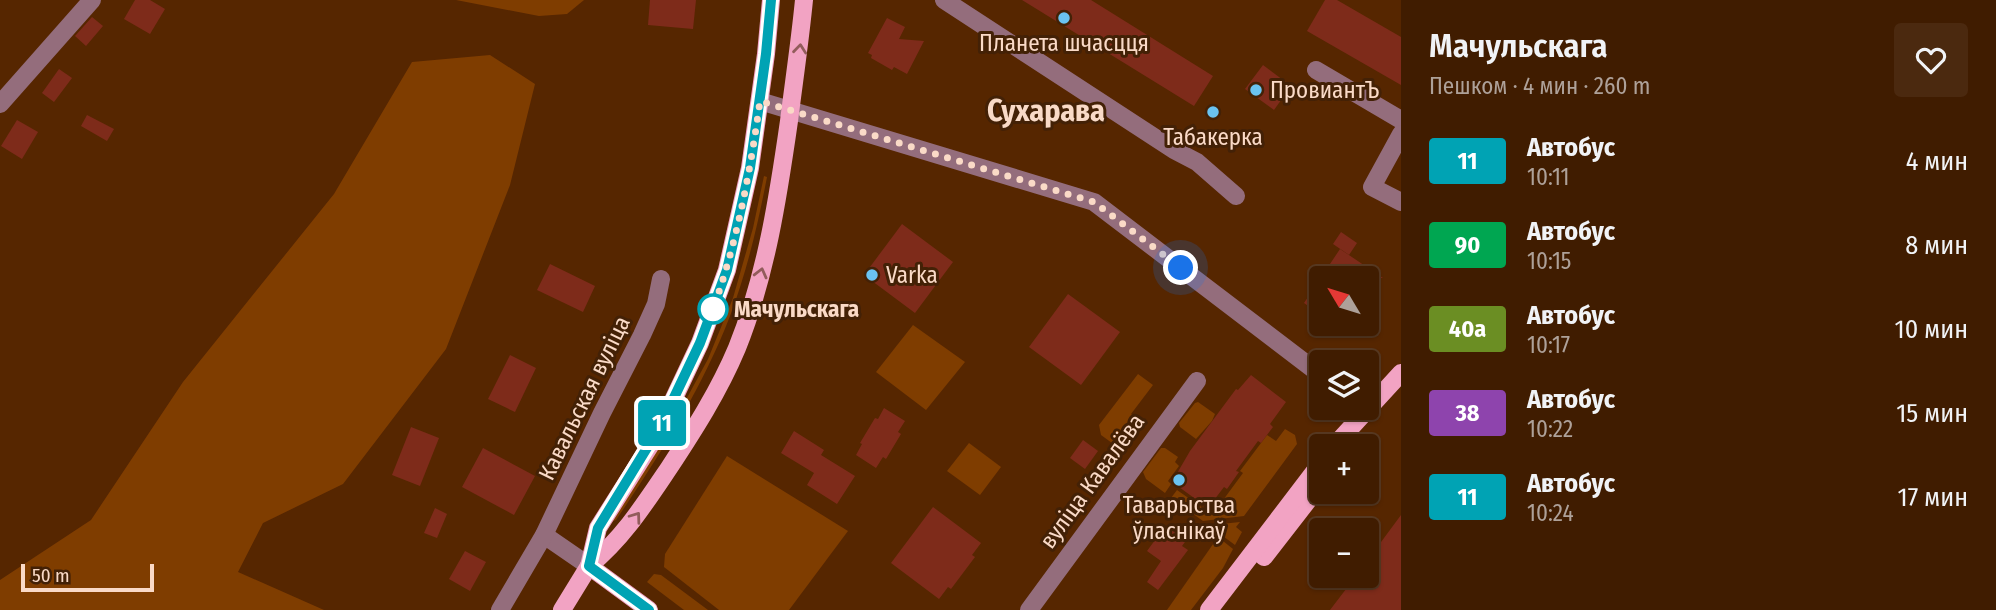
<!DOCTYPE html>
<html lang="ru">
<head>
<meta charset="utf-8">
<style>
	body { margin:0; font-family:"Fira Sans Condensed",sans-serif; background:#4b290f; color:#f1f3f6; height:100vh; display:flex; flex-direction:column; font-size:26px; white-space:nowrap }
	* { box-sizing:border-box; margin:0 }
	p { font-size:23px; color:#aea199 }
	.icon { flex:none; width:38px; height:38px; fill:none; stroke:currentColor; stroke-width:2; stroke-linecap:round; stroke-linejoin:round }
	.map { position:relative; flex:1; overflow:hidden }
	.panel { display:flex; flex-direction:column; background:#401c00; width:595px }
	.panel>* { flex:none }
	.badge { padding:0 14px; border-radius:5px; font-size:24px; line-height:46px }
	.needle { width:46px; rotate:308deg }
	.controls { position:absolute; left:1309px; top:266px; display:grid; gap:14px }
	.controls a { display:grid; place-items:center; width:70px; height:70px; border-radius:7px; background:#401c00; box-shadow:0 2px 5px #0004,0 0 0 2px #593a22; font-size:35px }
	.scale { position:absolute; left:21px; bottom:18px; width:133px; box-sizing:border-box; padding-left:7px; border:4px solid #fadac7; border-top:0; font-size:19px; line-height:24px; white-space:nowrap; color:#fadac7; -webkit-text-stroke:5px #432106; paint-order:stroke }
	.you { position:absolute; width:35px; height:35px; margin:-18px; border:5px solid #fff; border-radius:50%; background:#1a73e8; box-shadow:0 0 0 10px #1a73e833 }
	.map>.badge { position:absolute; translate:-50% -50%; box-shadow:0 0 0 4px #fff }
	.round { display:grid; place-items:center; flex:none; width:74px; height:74px; border-radius:7px; background:#4b290f }
	.head { display:flex; align-items:center; justify-content:space-between; height:119px; padding:0 28px }
	h1 { font-size:33px; font-weight:600; line-height:52px }
	ul { padding:0; list-style:none }
	li { display:flex; align-items:center; gap:21px; height:84px; padding:0 28px }
	li div { flex:1 }
	li b { display:block; font-size:26px }
	li em { font-style:normal }
	li .badge { min-width:77px; font-weight:700; text-align:center }
	main { display:flex; flex:1; min-height:0 }
	.map>svg:first-child { display:block }
	.green { fill:#7f3d00 }
	.building { fill:#7e2b1a }
	.lines { fill:none; stroke-linecap:round; stroke-linejoin:round }
	.minor { stroke:#946d7c; stroke-width:18 }
	.major { stroke:#f2a3c3; stroke-width:18 }
	.oneway { stroke:#925c5b }
	.line-casing { stroke:#fff; stroke-width:16 }
	.line { stroke:#00a3b4; stroke-width:10 }
	.walk { stroke:#fadac7; stroke-width:7; stroke-dasharray:0 12.6 }
	.poi-dot { fill:#6ac3f1; stroke:#432106; stroke-width:2.5 }
	.stop-dot { fill:#fff; stroke:#00a3b4; stroke-width:3.5 }
	.labels { text-anchor:middle; dominant-baseline:central; stroke-width:6; stroke-linejoin:round; paint-order:stroke }
	.poi-label { font-size:23px; fill:#fadac7; stroke:#432106 }
	.stop-label { font-size:23px; font-weight:bold; fill:#fadac7; stroke:#432106; text-anchor:start }
	.street-label { font-size:23px; fill:#fadac7; stroke:#432106 }
	.district-label { font-size:30px; font-weight:bold; fill:#f9dac7; stroke:#432106 }
</style>
</head>
<body>
<main>
<div class="map">
<svg width="1401" height="610" viewBox="0 0 1401 610">
	<rect width="100%" height="100%" fill="#562600"/>
	<g class="green">
		<path d="M 456,0 L 584,0 L 567,14 L 539,16 Z"/>
		<path d="M 490,55 L 535,84 L 510,185 L 446,349 L 343,484 L 263,523 L 238,572 L 324,610 L 0,610 L 0,580 L 91,520 L 183,382 L 334,194 L 412,62 Z"/>
		<path d="M 764,176 L 767,177 C 758,224 747,271 730,316 C 702,389 660,455 616,520 L 613,521 L 669,431 L 708,359 L 733,298 L 753,228 Z"/>
		<path d="M 913,325 L 965,362 L 926,410 L 876,372 Z"/>
		<path d="M 1138,374 L 1153,385 L 1131,414 L 1138,419 L 1122,441 L 1112,443 L 1101,435 L 1099,425 Z"/>
		<path d="M 1198,402 L 1215,414 L 1212,421 L 1196,439 L 1180,427 L 1179,423 L 1195,403 Z"/>
		<path d="M 1285,429 L 1295,435 L 1297,444 L 1244,516 L 1203,521 L 1171,498 L 1177,490 L 1207,511 L 1210,508 L 1215,511 L 1243,473 L 1240,471 L 1267,435 L 1276,441 Z"/>
		<path d="M 969,443 L 1001,467 L 980,495 L 947,471 Z"/>
		<path d="M 1161,448 L 1165,448 L 1178,457 L 1175,462 L 1179,466 L 1168,481 L 1171,484 L 1165,493 L 1146,479 L 1143,472 Z"/>
		<path d="M 727,456 L 848,531 L 789,610 L 719,610 L 664,567 L 665,554 Z"/>
		<path d="M 1240,522 L 1236,527 L 1242,532 L 1235,545 L 1212,528 L 1212,525 Z"/>
		<path d="M 1218,537 L 1233,549 L 1223,568 L 1191,610 L 1167,610 Z"/>
		<path d="M 654,574 L 661,575 L 708,610 L 684,610 L 647,582 Z"/>
	</g>
	<g class="building">
		<path d="M 135,0 L 150,0 L 165,9 L 150,34 L 124,19 Z"/>
		<path d="M 650,0 L 696,0 L 693,29 L 648,25 Z"/>
		<path d="M 1022,0 L 1091,0 L 1213,76 L 1194,106 Z"/>
		<path d="M 1325,0 L 1337,0 L 1401,37 L 1401,85 L 1307,31 Z"/>
		<path d="M 92,17 L 103,26 L 86,46 L 75,36 Z"/>
		<path d="M 887,18 L 905,27 L 899,39 L 924,41 L 907,74 L 894,67 L 892,70 L 871,58 L 872,55 L 868,53 Z"/>
		<path d="M 1263,65 L 1291,86 L 1274,110 L 1245,89 Z"/>
		<path d="M 59,69 L 72,78 L 54,102 L 42,93 Z"/>
		<path d="M 87,115 L 114,129 L 107,141 L 81,126 Z"/>
		<path d="M 17,120 L 38,132 L 22,159 L 1,146 Z"/>
		<path d="M 902,224 L 953,262 L 915,313 L 864,275 Z"/>
		<path d="M 1341,232 L 1357,243 L 1349,255 L 1333,244 Z"/>
		<path d="M 1340,249 L 1383,278 L 1321,278 L 1321,315 L 1304,303 Z"/>
		<path d="M 550,264 L 595,286 L 583,312 L 537,290 Z"/>
		<path d="M 1068,294 L 1120,332 L 1081,385 L 1029,347 Z"/>
		<path d="M 510,355 L 536,368 L 515,412 L 488,399 Z"/>
		<path d="M 1251,375 L 1286,402 L 1270,424 L 1273,427 L 1261,443 L 1258,441 L 1236,471 L 1239,472 L 1227,489 L 1224,487 L 1208,508 L 1172,482 L 1190,451 L 1236,389 L 1238,390 Z"/>
		<path d="M 884,408 L 905,421 L 898,432 L 901,434 L 886,459 L 883,457 L 876,468 L 856,455 L 862,444 L 860,443 L 875,418 L 878,419 Z"/>
		<path d="M 411,427 L 439,438 L 420,486 L 392,475 Z"/>
		<path d="M 794,431 L 824,450 L 821,455 L 855,476 L 837,504 L 807,485 L 814,473 L 781,453 Z"/>
		<path d="M 1083,440 L 1098,451 L 1085,469 L 1070,458 Z"/>
		<path d="M 483,448 L 535,476 L 514,515 L 462,487 Z"/>
		<path d="M 933,507 L 981,543 L 972,555 L 975,557 L 951,589 L 948,587 L 939,599 L 891,563 Z"/>
		<path d="M 435,508 L 447,514 L 437,538 L 424,533 Z"/>
		<path d="M 1401,515 L 1401,610 L 1330,610 L 1356,576 L 1367,576 L 1367,561 Z"/>
		<path d="M 1175,525 L 1190,535 L 1182,546 L 1188,550 L 1158,590 L 1147,582 L 1161,561 L 1147,551 L 1161,532 L 1168,536 Z"/>
		<path d="M 465,551 L 486,562 L 470,591 L 449,579 Z"/>
	</g>
	<g class="lines">
		<g class="minor">
			<path d="M 944,0 L 1174,150 L 1197,162 L 1236,196"/>
			<path d="M 1316,70 L 1401,120"/>
			<path d="M 760,101 L 1094,202 L 1321,375"/>
			<path d="M 0,104 L 92,0"/>
			<path d="M 1401,134 L 1372,187 L 1401,202"/>
			<path d="M 544,535 L 589,566"/>
			<path d="M 500,610 L 544,535 L 602,413 L 642,335 L 656,304 L 661,279"/>
			<path d="M 1029,610 L 1197,381"/>
		</g>
		<g class="major">
			<path d="M 1334,446 L 1401,373"/>
			<path d="M 1264,557 L 1309,499"/>
			<path d="M 589,566 C 623,538 644,505 669,468 C 694,430 719,391 737,348 C 766,276 778,198 789,121 C 794,81 800,41 804,0"/>
			<path d="M 589,566 L 649,610"/>
			<path d="M 562,610 L 589,566 L 598,528 L 653,441 L 669,409 L 700,343 L 727,270 L 750,168 L 766,54 L 771,0"/>
			<path d="M 1209,610 L 1321,463"/>
		</g>
	</g>
	<defs><path id="oneway-chevron" d="M-2-3.5L2.5 0L-2 3.5" fill="none" stroke-width="1.6" stroke-linecap="round" stroke-linejoin="round" transform="scale(1.75)"/></defs>
	<g class="oneway">
		<use href="#oneway-chevron" transform="translate(800 49) rotate(-84)"/>
		<use href="#oneway-chevron" transform="translate(761 273) rotate(-76)"/>
		<use href="#oneway-chevron" transform="translate(636 517) rotate(-54)"/>
	</g>
	<g class="lines">
		<g class="line-casing">
			<path id="line" d="M 649,610 L 589,566 L 598,528 L 661,425 L 700,343 L 727,270 L 750,168 L 766,54 L 771,0"/>
		</g>
		<use href="#line" class="line"/>
		<path class="walk" d="M 713,309 L 712,312 C 737,243 750,173 760,101 L 1094,202 L 1181,268"/>
	</g>
	<g class="poi-dot">
		<circle cx="1064" cy="18" r="7"/>
		<circle cx="1256" cy="90" r="7"/>
		<circle cx="1213" cy="112" r="7"/>
		<circle cx="872" cy="275" r="7"/>
		<circle cx="1179" cy="480" r="7"/>
	</g>
	<circle class="stop-dot" cx="713" cy="309" r="14"/>
	<g class="labels">
		<g class="poi-label">
			<text x="1064" y="43">Планета шчасцця</text>
			<text x="1270" y="90" text-anchor="start">ПровиантЪ</text>
			<text x="1213" y="137">Табакерка</text>
			<text x="886" y="275" text-anchor="start">Varka</text>
			<text x="1179" y="505">Таварыства<tspan x="1179" dy="26">ўласнікаў</tspan></text>
		</g>
		<g class="stop-label">
			<text x="734" y="309">Мачульскага</text>
		</g>
		<g class="street-label">
			<text transform="translate(584 398) rotate(-64)">Кавальская вуліца</text>
			<text transform="translate(1092 481) rotate(-54)">вуліца Кавалёва</text>
		</g>
		<g class="district-label">
			<text x="1046" y="111">Сухарава</text>
		</g>
	</g>
</svg>
<div class="controls">
<a><svg class="needle" viewBox="-14 -14 28 28"><path d="M0-13l5 13h-10z" fill="#e53935"/><path d="M0 13l5-13h-10z" fill="#aea199"/></svg></a>
<a><svg class="icon" aria-label="layers" viewBox="0 0 24 24"><path d="M12 4l9 5-9 5-9-5zM3 14l9 5 9-5"/></svg></a>
<a>+</a>
<a>−</a>
</div>
<div class="scale">50 m</div>
<div class="you" style="left:1181px;top:268px"></div>
<b class="badge" style="left:662px;top:423px;background:#00a3b4;color:#fff">11</b>
</div>
<section class="panel">
<div class="head"><div><h1>Мачульскага</h1><p>Пешком · 4 мин · 260 m</p></div><a class="round"><svg class="icon" aria-label="heart" viewBox="0 0 24 24"><path d="M12 20l-8-8c-3-5 5-10 8-4 3-6 11-1 8 4z"/></svg></a></div>
<ul>
<li><span class="badge" style="background:#00a3b4;color:#fff">11</span><div><b>Автобус</b><p>10:11</p></div><em>4 мин</em></li>
<li><span class="badge" style="background:#00a651;color:#fff">90</span><div><b>Автобус</b><p>10:15</p></div><em>8 мин</em></li>
<li><span class="badge" style="background:#6b8e23;color:#fff">40а</span><div><b>Автобус</b><p>10:17</p></div><em>10 мин</em></li>
<li><span class="badge" style="background:#8e44ad;color:#fff">38</span><div><b>Автобус</b><p>10:22</p></div><em>15 мин</em></li>
<li><span class="badge" style="background:#00a3b4;color:#fff">11</span><div><b>Автобус</b><p>10:24</p></div><em>17 мин</em></li>
</ul>
</section>
</main>
</body>
</html>
